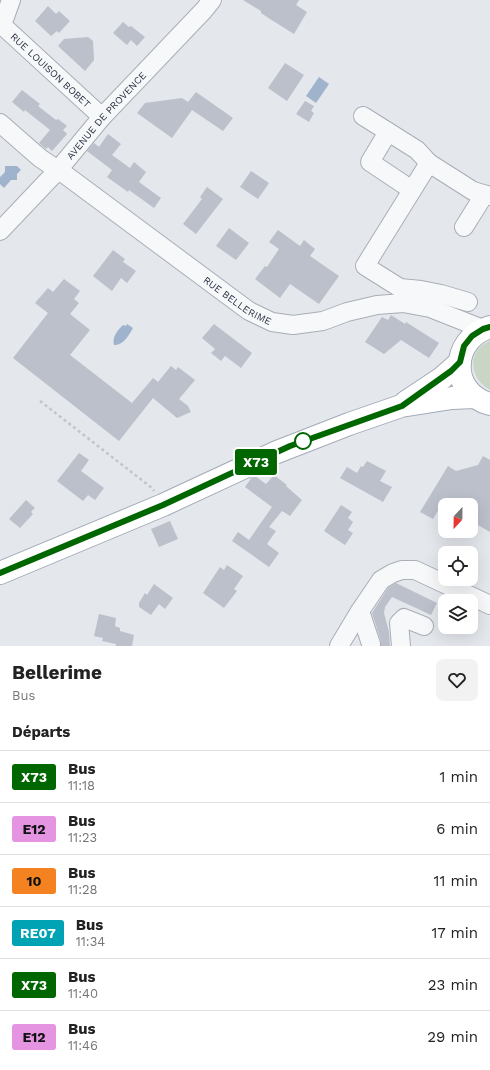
<!DOCTYPE html>
<html lang="fr">
<head>
<meta charset="utf-8">
<style>
	body { margin:0; font-family:"Work Sans",sans-serif; background:#f2f2f2; color:#222; height:100vh; display:flex; flex-direction:column; font-size:15px; white-space:nowrap }
	* { box-sizing:border-box; margin:0 }
	p { font-size:13px; color:#767676 }
	.icon { flex:none; width:22px; height:22px; fill:none; stroke:currentColor; stroke-width:2; stroke-linecap:round; stroke-linejoin:round }
	.map { position:relative; height:646px; overflow:hidden }
	.drawer { display:flex; flex-direction:column; background:#fff; flex:1 }
	.drawer>* { flex:none }
	.badge { padding:0 8px; border-radius:3px; font-size:14px; line-height:26px }
	.needle { width:26px; rotate:202deg }
	.buttons { position:absolute; left:438px; top:498px; display:grid; gap:8px }
	.buttons a { display:grid; place-items:center; width:40px; height:40px; border-radius:8px; background:#fff; box-shadow:0 4px 16px #0002; font-size:20px }
	.map>.badge { position:absolute; translate:-50% -50%; box-shadow:0 0 0 2px #fff }
	h2 { padding:0 12px; font-size:15px; line-height:36px }
	.round { display:grid; place-items:center; flex:none; width:42px; height:42px; border-radius:8px; background:#f2f2f2 }
	.summary { display:flex; align-items:center; justify-content:space-between; height:68px; padding:0 12px }
	h1 { font-size:19px; font-weight:700; line-height:30px }
	ul { padding:0; list-style:none }
	li { display:flex; align-items:center; gap:12px; height:52px; padding:0 12px; border-top:1px solid #e0e0e0 }
	li div { flex:1 }
	li b { display:block; font-size:15px }
	li em { font-style:normal }
	li .badge { min-width:44px; font-weight:700; text-align:center }
	.map>svg:first-child { display:block }
	.green { fill:#c9d6c5 }
	.water { fill:#9fb4cc }
	.building { fill:#bbc0ca }
	.lines { fill:none; stroke-linecap:round; stroke-linejoin:round }
	.minor-casing { stroke:#a9aeb7; stroke-width:20 }
	.major-casing { stroke:#a3abb8; stroke-width:24 }
	.path { stroke:#c2c5cb; stroke-width:2.5; stroke-dasharray:3 3; stroke-linecap:butt }
	.minor { stroke:#f7f8fa; stroke-width:18 }
	.major { stroke:#fff; stroke-width:22 }
	.line-casing { stroke:#fff; stroke-width:9 }
	.line { stroke:#060; stroke-width:6 }
	.stop-dot { fill:#fff; stroke:#060; stroke-width:2 }
	.labels { text-anchor:middle; dominant-baseline:central; stroke-width:3; stroke-linejoin:round; paint-order:stroke }
	.street-label { font-size:10px; fill:#2b3445; stroke:#f4f6f9 }
</style>
</head>
<body>
<div class="map">
<svg width="490" height="646" viewBox="0 0 490 646">
	<rect width="100%" height="100%" fill="#e4e7ec"/>
	<path class="green" d="M 490,341 L 490,390 C 469,379 466,350 490,341 Z"/>
	<g class="water">
		<path d="M 319,77 L 329,84 L 316,103 L 306,96 Z"/>
		<path d="M 5,166 L 17,166 L 21,170 L 17,174 L 17,180 L 11,180 L 4,188 L 0,184 L 0,177 L 5,172 Z"/>
		<path d="M 127,324 L 133,328 C 129,335 123,346 114,345 C 112,337 117,331 123,325 L 126,326 Z"/>
	</g>
	<g class="building">
		<path d="M 243,0 L 299,0 L 296,5 L 307,12 L 294,34 L 270,19 L 261,13 L 261,11 Z"/>
		<path d="M 48,6 L 56,14 L 59,11 L 70,21 L 59,33 L 57,31 L 51,36 L 35,21 Z"/>
		<path d="M 123,22 L 129,27 L 131,26 L 145,37 L 137,46 L 131,40 L 127,45 L 113,33 Z"/>
		<path d="M 88,37 L 93,41 L 94,60 L 85,71 L 58,46 L 64,39 Z"/>
		<path d="M 285,63 L 304,75 L 287,101 L 268,88 Z"/>
		<path d="M 22,90 L 40,104 L 38,106 L 56,120 L 58,119 L 67,126 L 63,130 L 67,134 L 52,151 L 48,147 L 46,149 L 39,143 L 50,130 L 25,110 L 24,112 L 12,102 Z"/>
		<path d="M 196,92 L 233,118 L 223,131 L 192,110 L 172,138 L 137,113 L 145,103 L 182,98 L 188,102 Z"/>
		<path d="M 305,101 L 314,106 L 311,111 L 314,113 L 309,122 L 296,114 Z"/>
		<path d="M 108,134 L 121,144 L 112,155 L 130,168 L 134,162 L 146,172 L 139,182 L 161,198 L 154,208 L 129,190 L 128,192 L 107,177 L 112,170 L 87,151 L 94,143 L 99,147 Z"/>
		<path d="M 251,171 L 269,183 L 258,199 L 240,187 Z"/>
		<path d="M 207,187 L 223,199 L 196,234 L 183,224 L 202,199 L 200,197 Z"/>
		<path d="M 229,228 L 249,243 L 236,260 L 216,246 Z"/>
		<path d="M 278,230 L 300,246 L 304,240 L 315,249 L 310,256 L 339,276 L 319,304 L 290,284 L 280,298 L 255,279 L 265,266 L 267,267 L 279,249 L 269,242 Z"/>
		<path d="M 113,250 L 125,259 L 123,262 L 136,271 L 127,283 L 121,278 L 112,291 L 93,276 Z"/>
		<path d="M 64,279 L 80,291 L 74,299 L 79,303 L 70,314 L 90,330 L 70,355 L 132,403 L 153,378 L 158,382 L 171,366 L 176,370 L 178,367 L 195,380 L 179,399 L 188,406 L 191,412 L 177,418 L 153,398 L 119,441 L 13,358 L 48,313 L 35,303 L 48,288 L 53,292 Z"/>
		<path d="M 391,315 L 405,324 L 406,322 L 439,343 L 429,358 L 401,340 L 384,354 L 365,342 L 382,317 L 388,320 Z"/>
		<path d="M 214,324 L 252,353 L 241,368 L 225,356 L 221,361 L 211,353 L 215,349 L 202,338 Z"/>
		<path d="M 79,453 L 89,460 L 81,471 L 104,488 L 95,500 L 88,495 L 83,501 L 57,481 Z"/>
		<path d="M 483,456 L 490,460 L 490,532 L 471,521 L 471,505 L 444,505 L 442,504 L 433,519 L 420,512 L 448,466 L 456,471 L 478,465 Z"/>
		<path d="M 367,461 L 386,471 L 380,481 L 392,487 L 383,502 L 340,478 L 347,467 L 357,473 L 361,466 L 363,467 Z"/>
		<path d="M 274,475 L 287,485 L 286,486 L 302,500 L 290,516 L 282,511 L 269,527 L 276,531 L 267,544 L 279,553 L 269,567 L 232,541 L 238,532 L 249,540 L 272,507 L 245,487 L 252,477 L 255,476 L 266,484 Z"/>
		<path d="M 26,500 L 35,508 L 31,512 L 33,514 L 20,528 L 9,519 Z"/>
		<path d="M 341,505 L 352,512 L 348,518 L 353,522 L 348,530 L 353,533 L 345,545 L 324,531 Z"/>
		<path d="M 170,521 L 178,539 L 159,547 L 151,529 Z"/>
		<path d="M 227,565 L 243,576 L 234,589 L 237,591 L 224,608 L 203,593 L 220,567 L 224,570 Z"/>
		<path d="M 396,583 L 437,603 L 431,615 L 392,597 L 385,607 L 384,613 L 389,632 L 390,646 L 381,646 L 381,641 L 372,613 L 388,588 Z"/>
		<path d="M 154,584 L 173,598 L 165,609 L 159,604 L 151,615 L 139,607 L 139,603 L 145,593 L 147,595 Z"/>
		<path d="M 99,614 L 116,618 L 115,626 L 120,628 L 120,631 L 134,635 L 132,646 L 116,646 L 116,644 L 102,641 L 103,638 L 94,636 Z"/>
	</g>
	<g class="lines">
		<g class="minor-casing">
			<g id="minor">
				<path id="s1" d="M 11,0 L 2,25 L 102,117"/>
				<path d="M 363,116 L 417,150 L 429,163"/>
				<path id="s2" d="M 0,123 L 40,158 L 67,176 L 249,311 L 272,322 L 293,325 L 323,321 L 347,312 L 377,305 L 403,303 L 430,308 L 483,329"/>
				<path d="M 388,132 L 370,162 L 412,190"/>
				<path d="M 464,227 L 484,195"/>
				<path id="s3" d="M 0,231 L 58,170 L 102,117 L 204,10 L 212,0"/>
				<path d="M 468,302 L 441,294 L 421,290 L 400,288 L 365,266 L 429,163 L 473,191 L 490,196"/>
				<path d="M 360,611 L 371,644"/>
				<path d="M 339,646 L 360,611 L 381,580 L 393,573 L 402,570 L 415,570 L 490,605"/>
				<path d="M 401,646 L 399,623 L 404,618 L 424,626"/>
			</g>
		</g>
		<g class="major-casing">
			<g id="major">
				<path d="M 490,327 C 450,339 449,393 490,404"/>
				<path d="M 406,402 L 442,378 L 460,362"/>
				<path d="M 0,573 L 163,505 L 277,452 L 349,424 L 401,406 L 452,398 L 475,397"/>
			</g>
		</g>
		<path class="path" d="M 40,401 L 152,488 L 154,491"/>
		<use href="#minor" class="minor"/>
		<use href="#major" class="major"/>
	</g>
	<g class="lines">
		<g class="line-casing">
			<path id="line" d="M 0,573 L 163,505 L 290,446 L 402,406 L 451,371 L 460,362 L 464,346 L 472,336 L 483,329 L 490,327"/>
		</g>
		<use href="#line" class="line"/>
	</g>
	<circle class="stop-dot" cx="303" cy="441" r="8"/>
	<g class="labels">
		<g class="street-label">
			<text stroke="none"><textPath href="#s1" startOffset="93">RUE LOUISON BOBET</textPath></text>
			<text stroke="none"><textPath href="#s3" startOffset="157">AVENUE DE PROVENCE</textPath></text>
			<text stroke="none"><textPath href="#s2" startOffset="297">RUE BELLERIME</textPath></text>
		</g>
	</g>
</svg>
<div class="buttons">
<a><svg class="needle" viewBox="-14 -14 28 28"><path d="M0-13l5 13h-10z" fill="#e53935"/><path d="M0 13l5-13h-10z" fill="#767676"/></svg></a>
<a><svg class="icon" aria-label="locate" viewBox="0 0 24 24"><circle cx="12" cy="12" r="6"/><path d="M12 2v4M12 18v4M2 12h4M18 12h4"/></svg></a>
<a><svg class="icon" aria-label="layers" viewBox="0 0 24 24"><path d="M12 4l9 5-9 5-9-5zM3 14l9 5 9-5"/></svg></a>
</div>
<b class="badge" style="left:256px;top:462px;background:#060;color:#fff">X73</b>
</div>
<section class="drawer">
<div class="summary"><div><h1>Bellerime</h1><p>Bus</p></div><a class="round"><svg class="icon" aria-label="heart" viewBox="0 0 24 24"><path d="M12 20l-8-8c-3-5 5-10 8-4 3-6 11-1 8 4z"/></svg></a></div>
<h2>Départs</h2>
<ul>
<li><span class="badge" style="background:#060;color:#fff">X73</span><div><b>Bus</b><p>11:18</p></div><em>1 min</em></li>
<li><span class="badge" style="background:#e594e2;color:#111">E12</span><div><b>Bus</b><p>11:23</p></div><em>6 min</em></li>
<li><span class="badge" style="background:#f58220;color:#111">10</span><div><b>Bus</b><p>11:28</p></div><em>11 min</em></li>
<li><span class="badge" style="background:#00a3b4;color:#fff">RE07</span><div><b>Bus</b><p>11:34</p></div><em>17 min</em></li>
<li><span class="badge" style="background:#060;color:#fff">X73</span><div><b>Bus</b><p>11:40</p></div><em>23 min</em></li>
<li><span class="badge" style="background:#e594e2;color:#111">E12</span><div><b>Bus</b><p>11:46</p></div><em>29 min</em></li>
</ul>
</section>
</body>
</html>
